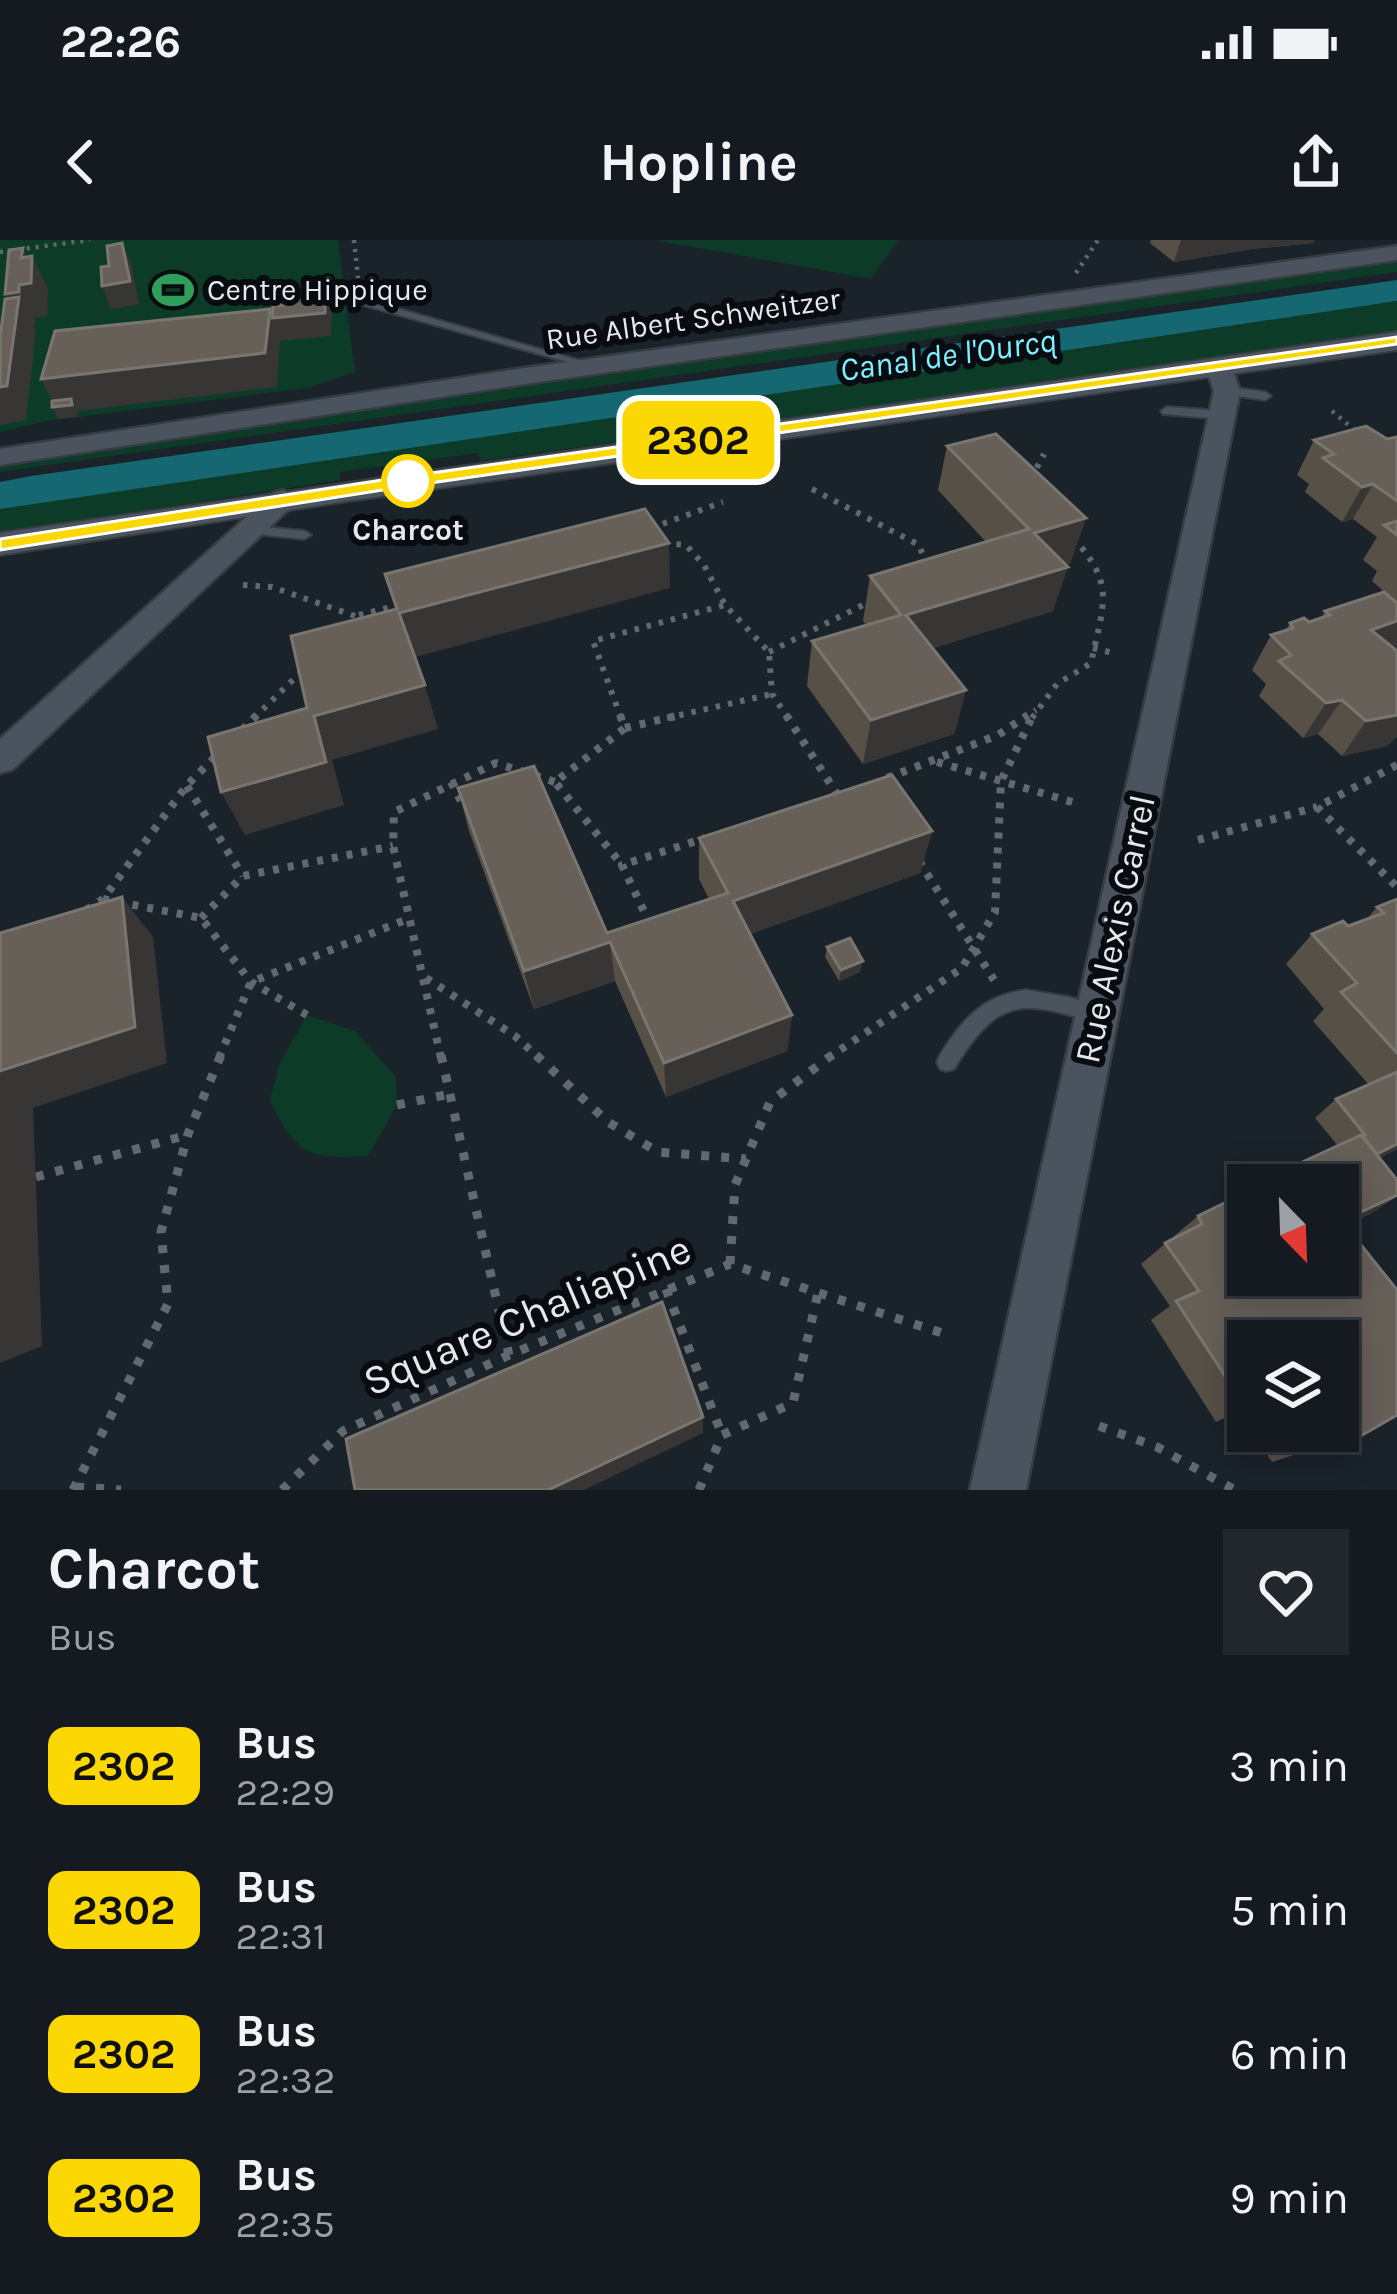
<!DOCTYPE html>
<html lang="fr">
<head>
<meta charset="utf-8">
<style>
	body { margin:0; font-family:Karla,sans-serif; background:#21272d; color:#f1f3f6; height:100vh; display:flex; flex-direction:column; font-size:45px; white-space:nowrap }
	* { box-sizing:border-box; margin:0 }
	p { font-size:39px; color:#9da1a5 }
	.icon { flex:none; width:66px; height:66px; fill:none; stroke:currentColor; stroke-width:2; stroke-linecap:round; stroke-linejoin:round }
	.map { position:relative; height:1250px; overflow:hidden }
	.drawer { display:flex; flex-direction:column; background:#141a20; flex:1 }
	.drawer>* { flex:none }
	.badge { padding:0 24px; border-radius:18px; font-size:42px; line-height:78px }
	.needle { width:78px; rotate:157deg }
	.tools { position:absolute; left:1227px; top:924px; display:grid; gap:24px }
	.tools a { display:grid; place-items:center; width:132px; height:132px; border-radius:0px; background:#141a20; box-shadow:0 6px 30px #0003,0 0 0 3px #33383e; font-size:60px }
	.map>.badge { position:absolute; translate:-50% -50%; box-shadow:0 0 0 6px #fff }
	.round { display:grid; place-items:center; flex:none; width:126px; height:126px; border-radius:0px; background:#21272d }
	.summary { display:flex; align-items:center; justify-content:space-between; height:204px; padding:0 48px }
	h1 { font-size:57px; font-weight:700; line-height:90px }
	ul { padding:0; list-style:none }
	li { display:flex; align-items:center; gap:36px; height:144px; padding:0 48px }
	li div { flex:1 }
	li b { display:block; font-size:45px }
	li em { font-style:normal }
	li .badge { min-width:132px; font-weight:700; text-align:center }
	.status { display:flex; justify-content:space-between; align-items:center; height:84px; padding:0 60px; background:#141a20; direction:ltr }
	.status svg { height:33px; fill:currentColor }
	header { display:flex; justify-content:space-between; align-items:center; height:156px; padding:0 48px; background:#141a20; font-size:54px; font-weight:700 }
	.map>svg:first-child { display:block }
	.green { fill:#0c3b28 }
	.water { fill:#156871 }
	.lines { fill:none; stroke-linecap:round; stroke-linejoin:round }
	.service-casing { stroke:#363c42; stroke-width:4 }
	.minor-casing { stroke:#363c42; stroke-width:5 }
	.tertiary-casing { stroke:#363c42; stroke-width:4 }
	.path-far3 { stroke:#61686f; stroke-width:4.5; stroke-dasharray:3 6; stroke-linecap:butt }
	.path-far2 { stroke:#61686f; stroke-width:6; stroke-dasharray:4.5 8; stroke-linecap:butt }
	.path-far1 { stroke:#61686f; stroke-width:8; stroke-dasharray:6 9; stroke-linecap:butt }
	.path { stroke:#61686f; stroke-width:9; stroke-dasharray:8 12; stroke-linecap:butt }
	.service { fill:#4b545e; fill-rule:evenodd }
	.minor { fill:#4b545e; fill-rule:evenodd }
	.tertiary { fill:#4b545e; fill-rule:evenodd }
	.wall { fill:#575047 }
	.shaded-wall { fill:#383634 }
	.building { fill:#666059; stroke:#797670; stroke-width:3 }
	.line { fill:#fbd804; stroke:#fff; stroke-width:3 }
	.stop-dot { fill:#fff; stroke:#fbd804; stroke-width:6 }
	.labels { text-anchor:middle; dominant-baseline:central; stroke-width:12; stroke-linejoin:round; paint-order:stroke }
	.far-poi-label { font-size:30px; fill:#e3e9ee; stroke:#080b0f; text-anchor:start }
	.far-street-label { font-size:30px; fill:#e3e9ee; stroke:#080b0f }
	.far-stop-label { font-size:30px; font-weight:bold; fill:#e3e9ee; stroke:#080b0f }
	.far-water-label { font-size:33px; font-style:italic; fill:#7ff0ff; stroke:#080b0f }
	.street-label { font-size:36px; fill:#e3e9ee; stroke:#080b0f }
	.near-street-label { font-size:42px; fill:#e3e9ee; stroke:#080b0f }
</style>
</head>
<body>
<div class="status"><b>22:26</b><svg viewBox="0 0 49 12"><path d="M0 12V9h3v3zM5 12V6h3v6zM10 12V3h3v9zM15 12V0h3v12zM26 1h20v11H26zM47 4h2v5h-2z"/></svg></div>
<header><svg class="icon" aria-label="back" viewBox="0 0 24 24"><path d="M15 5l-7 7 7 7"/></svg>Hopline<svg class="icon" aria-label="share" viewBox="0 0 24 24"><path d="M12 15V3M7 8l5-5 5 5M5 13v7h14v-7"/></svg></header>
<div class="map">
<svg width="1397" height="1250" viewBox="0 0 1397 1250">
	<rect width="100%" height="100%" fill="#1a222a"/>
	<g class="green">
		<path d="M 0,0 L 338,0 L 355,132 L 308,148 L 47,181 L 0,192 Z"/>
		<path d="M 655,0 L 898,0 L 871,39 Z"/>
		<path d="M 1397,20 L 1397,32 L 0,232 L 0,223 Z"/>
		<path d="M 1397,61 L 1397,93 L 480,221 L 478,213 L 340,232 L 340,240 L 0,293 L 0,269 L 47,261 Z"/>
		<path d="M 307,775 L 355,791 L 396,837 L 397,865 L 368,916 C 308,919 297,916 270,860 L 279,825 Z"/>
	</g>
	<path class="water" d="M 1397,40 L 1397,61 L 0,269 L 0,242 L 31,236 Z"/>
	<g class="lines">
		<g class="service-casing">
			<g id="service">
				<path d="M 310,46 L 318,46 L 599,126 L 589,128 L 310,50 Z"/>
				<path d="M 1227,147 L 1265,152 L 1271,156 L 1265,160 L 1223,154 L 1221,151 Z"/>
				<path d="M 1167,167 L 1222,171 L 1228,175 L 1222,179 L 1163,174 L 1161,171 Z"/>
				<path d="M 253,286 L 304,291 L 311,295 L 304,299 L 248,293 L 246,290 Z"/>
				<path d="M 1026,750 L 1069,757 L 1103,768 L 1106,774 L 1103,780 L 1096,783 C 1020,759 998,757 954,829 L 947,831 L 940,829 L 937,822 L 940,815 C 962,780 983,755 1026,750 Z"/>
			</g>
		</g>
		<g class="minor-casing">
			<g id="minor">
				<path d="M 1397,6 L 1397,20 L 525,144 L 0,225 L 0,209 L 525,128 Z"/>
				<path d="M 1219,120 L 1232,128 L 1240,151 L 1026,1250 L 970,1250 L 1214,151 L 1206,128 Z"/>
				<path d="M 283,250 L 297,259 L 293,265 L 13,529 L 0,533 L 0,499 L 273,253 Z"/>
			</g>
		</g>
		<g class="tertiary-casing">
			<path id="tertiary" d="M 1397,92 L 1397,110 L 348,261 L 0,315 L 0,293 Z"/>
		</g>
		<g class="path-far3">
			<path d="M 354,0 L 358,38"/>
			<path d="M 0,12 L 90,0"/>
			<path d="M 1076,33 L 1098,0"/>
			<path d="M 1332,171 L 1358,193"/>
		</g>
		<g class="path-far2">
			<path d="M 1031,239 L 1044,214"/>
			<path d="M 812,249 L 919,305 L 927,326"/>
			<path d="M 651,288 L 723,262"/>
			<path d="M 664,303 L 686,305 L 704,325 L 725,365 L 769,412 L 772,454 L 788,478"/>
			<path d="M 243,345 L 272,347 L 358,377"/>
			<path d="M 359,375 L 399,365"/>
			<path d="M 1093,408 L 1117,414"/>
			<path d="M 769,412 L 875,359"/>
			<path d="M 254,478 L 304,429"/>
			<path d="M 621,478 L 593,401 L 725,365"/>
			<path d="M 667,478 L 772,454"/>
			<path d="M 1024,478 L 1036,470"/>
			<path d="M 1032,478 L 1057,444 L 1091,423 C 1103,365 1117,344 1072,297"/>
		</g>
		<g class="path-far1">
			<path d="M 620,475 L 625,488 L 555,542 L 622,625"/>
			<path d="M 786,475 L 837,554 L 844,552"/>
			<path d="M 625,488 L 680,475"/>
			<path d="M 242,490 L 257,475"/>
			<path d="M 937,522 L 1079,564"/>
			<path d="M 1397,525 L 1317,567 L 1397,647"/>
			<path d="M 887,538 L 998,495 L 1028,475"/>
			<path d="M 451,542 L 464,567"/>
			<path d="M 187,546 L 243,636"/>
			<path d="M 1198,600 L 1317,567"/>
			<path d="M 919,621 L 994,740"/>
			<path d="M 103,659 L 201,678 L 251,742 L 307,775"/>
			<path d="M 86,670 L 103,659 L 187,545 L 219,513"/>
			<path d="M 201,678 L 243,636 L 393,606"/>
			<path d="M 650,684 L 622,625 L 705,598"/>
			<path d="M 426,738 L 515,796 L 539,818"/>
			<path d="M 219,818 L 251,742 L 410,678"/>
			<path d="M 441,818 L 393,606 L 394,572 L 496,523 L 555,542"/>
			<path d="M 828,818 L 962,728 L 995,672 L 1001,541 L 1033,475"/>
		</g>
		<g class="path">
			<path d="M 441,815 L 509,1115"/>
			<path d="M 536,815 L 608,882 L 658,912 L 746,919"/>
			<path d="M 397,865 L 450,854"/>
			<path d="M 36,937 L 187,895"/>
			<path d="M 730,1024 L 735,945 L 770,862 L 832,815"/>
			<path d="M 666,1049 L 722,1195"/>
			<path d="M 1099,1186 L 1157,1207 L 1235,1250"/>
			<path d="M 76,1247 L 121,1250"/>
			<path d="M 73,1250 L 168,1064 L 161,992 L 188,894 L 221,815"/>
			<path d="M 282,1250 L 343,1191 L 509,1115 L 730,1024 L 942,1093"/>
			<path d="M 699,1250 L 722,1195 L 793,1163 L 818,1053"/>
		</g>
		<use href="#service" class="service"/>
		<use href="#minor" class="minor"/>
		<use href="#tertiary" class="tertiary"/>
	</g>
	<g class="wall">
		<path d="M 1151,0 L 1314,0 L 1313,3 L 1252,9 L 1174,22 L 1150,3 Z"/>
		<path d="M 1397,197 L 1397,363 L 1372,341 L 1377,331 L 1363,320 L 1377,297 L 1353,279 L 1342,282 L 1305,252 L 1309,244 L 1297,235 L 1314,200 L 1387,199 Z"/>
		<path d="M 947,206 L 1086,278 L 1070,323 L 1066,324 L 1053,371 L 933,408 L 966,450 L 954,494 L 863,524 L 807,446 L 812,401 L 866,385 L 863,381 L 870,336 L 986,302 L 938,250 Z"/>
		<path d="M 1397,363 L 1397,409 L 1395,410 L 1397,411 L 1397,496 L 1387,506 L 1342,516 L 1318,494 L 1303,498 L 1259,456 L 1266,444 L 1252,430 L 1271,395 L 1286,390 L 1290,383 L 1309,382 L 1321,378 L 1325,371 Z"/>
		<path d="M 458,548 L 607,693 L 709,659 L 699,639 L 699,598 L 932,591 L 920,633 L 750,694 L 792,775 L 787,811 L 666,857 L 615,741 L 534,769 L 469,591 Z"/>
		<path d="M 1397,659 L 1397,909 L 1380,918 L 1397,940 L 1397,956 L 1370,974 L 1346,985 L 1357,1198 L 1319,1211 L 1316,1205 L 1306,1211 L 1272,1222 L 1250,1191 L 1338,1191 L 1248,1101 L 1248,1188 L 1238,1172 L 1216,1182 L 1151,1080 L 1170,1066 L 1141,1024 L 1198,976 L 1248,956 L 1248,962 L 1338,945 L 1261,945 L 1274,935 L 1338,906 L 1315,878 L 1336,859 L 1369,845 L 1313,781 L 1324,769 L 1286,724 L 1312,694 L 1348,686 L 1366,680 L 1377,667 Z"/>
		<path d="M 827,707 L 860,732 L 839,741 L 825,717 Z"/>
	</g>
	<g class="shaded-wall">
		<path d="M 1181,0 L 1314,0 L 1313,3 L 1252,9 L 1174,22 Z"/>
		<path d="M 122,3 L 132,26 L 139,64 L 111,69 L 102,46 Z"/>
		<path d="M 23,8 L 32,26 L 32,16 L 48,49 L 47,76 L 35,78 L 35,85 L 33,86 L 36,90 L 26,180 L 0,185 L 0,147 L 16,76 L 5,54 L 19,45 Z"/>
		<path d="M 326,45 L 332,68 L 331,96 L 280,101 L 277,147 L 77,171 L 78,177 L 58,179 L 52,167 L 55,167 L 41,139 L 270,69 L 273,78 Z"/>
		<path d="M 1373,244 L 1353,279 L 1342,282 L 1362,247 Z"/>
		<path d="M 1086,278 L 1070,323 L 1021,338 L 1034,293 Z"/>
		<path d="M 669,303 L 670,348 L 412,418 L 399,373 Z"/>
		<path d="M 1068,327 L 1053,371 L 897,419 L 906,375 Z"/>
		<path d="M 1397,381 L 1397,409 L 1348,424 L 1371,390 Z"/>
		<path d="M 425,445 L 438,489 L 332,520 L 344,565 L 245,595 L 221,552 L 314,476 Z"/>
		<path d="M 966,450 L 954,494 L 863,524 L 871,480 Z"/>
		<path d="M 1342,460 L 1318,494 L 1303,498 L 1326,463 Z"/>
		<path d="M 1397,475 L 1397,496 L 1387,506 L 1342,516 L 1366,481 Z"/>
		<path d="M 932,591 L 920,633 L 731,701 L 733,661 Z"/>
		<path d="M 122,657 L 153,697 L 167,823 L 33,868 L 42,1106 L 0,1123 L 0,831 Z"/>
		<path d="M 610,702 L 615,741 L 534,769 L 524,731 Z"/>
		<path d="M 863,721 L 860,732 L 839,741 L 841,730 Z"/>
		<path d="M 792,775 L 787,811 L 666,857 L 664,823 Z"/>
		<path d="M 1397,904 L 1397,909 L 1342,937 L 1365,920 Z"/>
		<path d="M 1397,955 L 1370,974 L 1338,989 L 1338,984 Z"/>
		<path d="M 703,1177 L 703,1193 L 584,1250 L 548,1250 Z"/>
	</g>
	<g class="building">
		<path d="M 122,3 L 130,41 L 102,46 L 101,27 L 109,26 L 107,6 Z"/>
		<path d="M 23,8 L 21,18 L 32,16 L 31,43 L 19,45 L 19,52 L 5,54 L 9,10 Z"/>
		<path d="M 326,45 L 325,73 L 272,78 L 273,66 L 293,63 L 293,49 Z"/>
		<path d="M 19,57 L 7,146 L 0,147 L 0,98 L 5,59 Z"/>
		<path d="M 270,69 L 265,113 L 41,139 L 55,91 Z"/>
		<path d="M 71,159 L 72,165 L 52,167 L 52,161 Z"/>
		<path d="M 1366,186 L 1387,199 L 1397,197 L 1397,261 L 1373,244 L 1362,247 L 1323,218 L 1334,214 L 1314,200 Z"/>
		<path d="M 996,194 L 1086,278 L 1034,293 L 1068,327 L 906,375 L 966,450 L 871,480 L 812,401 L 901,375 L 870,336 L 1029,289 L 947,206 Z"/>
		<path d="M 645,269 L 669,303 L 399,373 L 425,445 L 314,476 L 326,522 L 221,552 L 208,497 L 307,468 L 291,396 L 397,369 L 385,334 Z"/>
		<path d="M 1397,281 L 1397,295 L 1384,285 Z"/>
		<path d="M 1384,352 L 1397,363 L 1397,381 L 1371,390 L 1397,411 L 1397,475 L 1366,481 L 1342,460 L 1326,463 L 1279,421 L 1291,415 L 1271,395 L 1293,388 L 1290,383 L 1304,378 L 1309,382 L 1330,375 L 1325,371 Z"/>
		<path d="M 534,526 L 607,693 L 728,653 L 699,598 L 892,535 L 932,591 L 733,661 L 792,775 L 664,823 L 610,702 L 524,731 L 458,548 Z"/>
		<path d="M 122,657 L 135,787 L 0,831 L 0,693 Z"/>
		<path d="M 1397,659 L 1397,813 L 1341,752 L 1357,743 L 1312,694 L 1343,681 L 1348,686 L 1384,673 L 1377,667 Z"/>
		<path d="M 850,698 L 863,721 L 841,730 L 827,707 Z"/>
		<path d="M 1397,832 L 1397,904 L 1377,914 L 1362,896 L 1365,895 L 1336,859 Z"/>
		<path d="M 1361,895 L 1397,940 L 1397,955 L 1342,981 L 1397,1050 L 1397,1175 L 1357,1198 L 1349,1187 L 1306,1211 L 1292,1191 L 1338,1191 L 1338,1101 L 1248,1101 L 1248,1167 L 1246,1168 L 1176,1061 L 1199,1051 L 1165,1003 L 1202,984 L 1198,976 L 1243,954 L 1248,962 L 1248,1035 L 1338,1035 L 1338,945 L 1282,945 L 1274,935 Z"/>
		<path d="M 662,1062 L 703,1177 L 548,1250 L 355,1250 L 346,1199 Z"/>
	</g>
	<path class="line" d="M 1397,97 L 1397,104 L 389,249 L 0,310 L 0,299 L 389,239 Z"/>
	<defs>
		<g id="stadium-bare" transform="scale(3.24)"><path d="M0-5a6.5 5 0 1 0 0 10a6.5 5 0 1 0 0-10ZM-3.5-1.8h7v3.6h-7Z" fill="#2e9e5b" stroke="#080b0f" stroke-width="2.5" paint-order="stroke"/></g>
	</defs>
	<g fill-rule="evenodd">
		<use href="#stadium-bare" x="173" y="50"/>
	</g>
	<circle class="stop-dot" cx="408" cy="241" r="24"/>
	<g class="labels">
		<g class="far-poi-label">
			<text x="207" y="50">Centre Hippique</text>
		</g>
		<g class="far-street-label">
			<text transform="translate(693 79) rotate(-8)">Rue Albert Schweitzer</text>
		</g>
		<g class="far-stop-label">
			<text x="408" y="290">Charcot</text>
		</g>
		<g class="far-water-label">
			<text transform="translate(948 115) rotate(-8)">Canal de l'Ourcq</text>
		</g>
		<g class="street-label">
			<text transform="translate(1115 689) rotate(-78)">Rue Alexis Carrel</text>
		</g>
		<g class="near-street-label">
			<text transform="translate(527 1075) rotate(-23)">Square Chaliapine</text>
		</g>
	</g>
</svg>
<div class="tools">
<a><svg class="needle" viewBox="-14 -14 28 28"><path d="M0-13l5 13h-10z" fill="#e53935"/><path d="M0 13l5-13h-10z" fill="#9da1a5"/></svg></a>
<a><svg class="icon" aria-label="layers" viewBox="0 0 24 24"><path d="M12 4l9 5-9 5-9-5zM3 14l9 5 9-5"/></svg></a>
</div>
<b class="badge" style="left:698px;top:200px;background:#fbd804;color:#111">2302</b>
</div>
<section class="drawer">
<div class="summary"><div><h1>Charcot</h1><p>Bus</p></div><a class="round"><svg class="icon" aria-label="heart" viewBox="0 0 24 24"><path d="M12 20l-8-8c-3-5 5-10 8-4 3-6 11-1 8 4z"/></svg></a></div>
<ul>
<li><span class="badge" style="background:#fbd804;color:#111">2302</span><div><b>Bus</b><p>22:29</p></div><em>3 min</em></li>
<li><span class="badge" style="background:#fbd804;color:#111">2302</span><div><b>Bus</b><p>22:31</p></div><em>5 min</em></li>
<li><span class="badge" style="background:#fbd804;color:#111">2302</span><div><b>Bus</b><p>22:32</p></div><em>6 min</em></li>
<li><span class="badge" style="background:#fbd804;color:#111">2302</span><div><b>Bus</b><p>22:35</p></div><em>9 min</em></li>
</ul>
</section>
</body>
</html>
